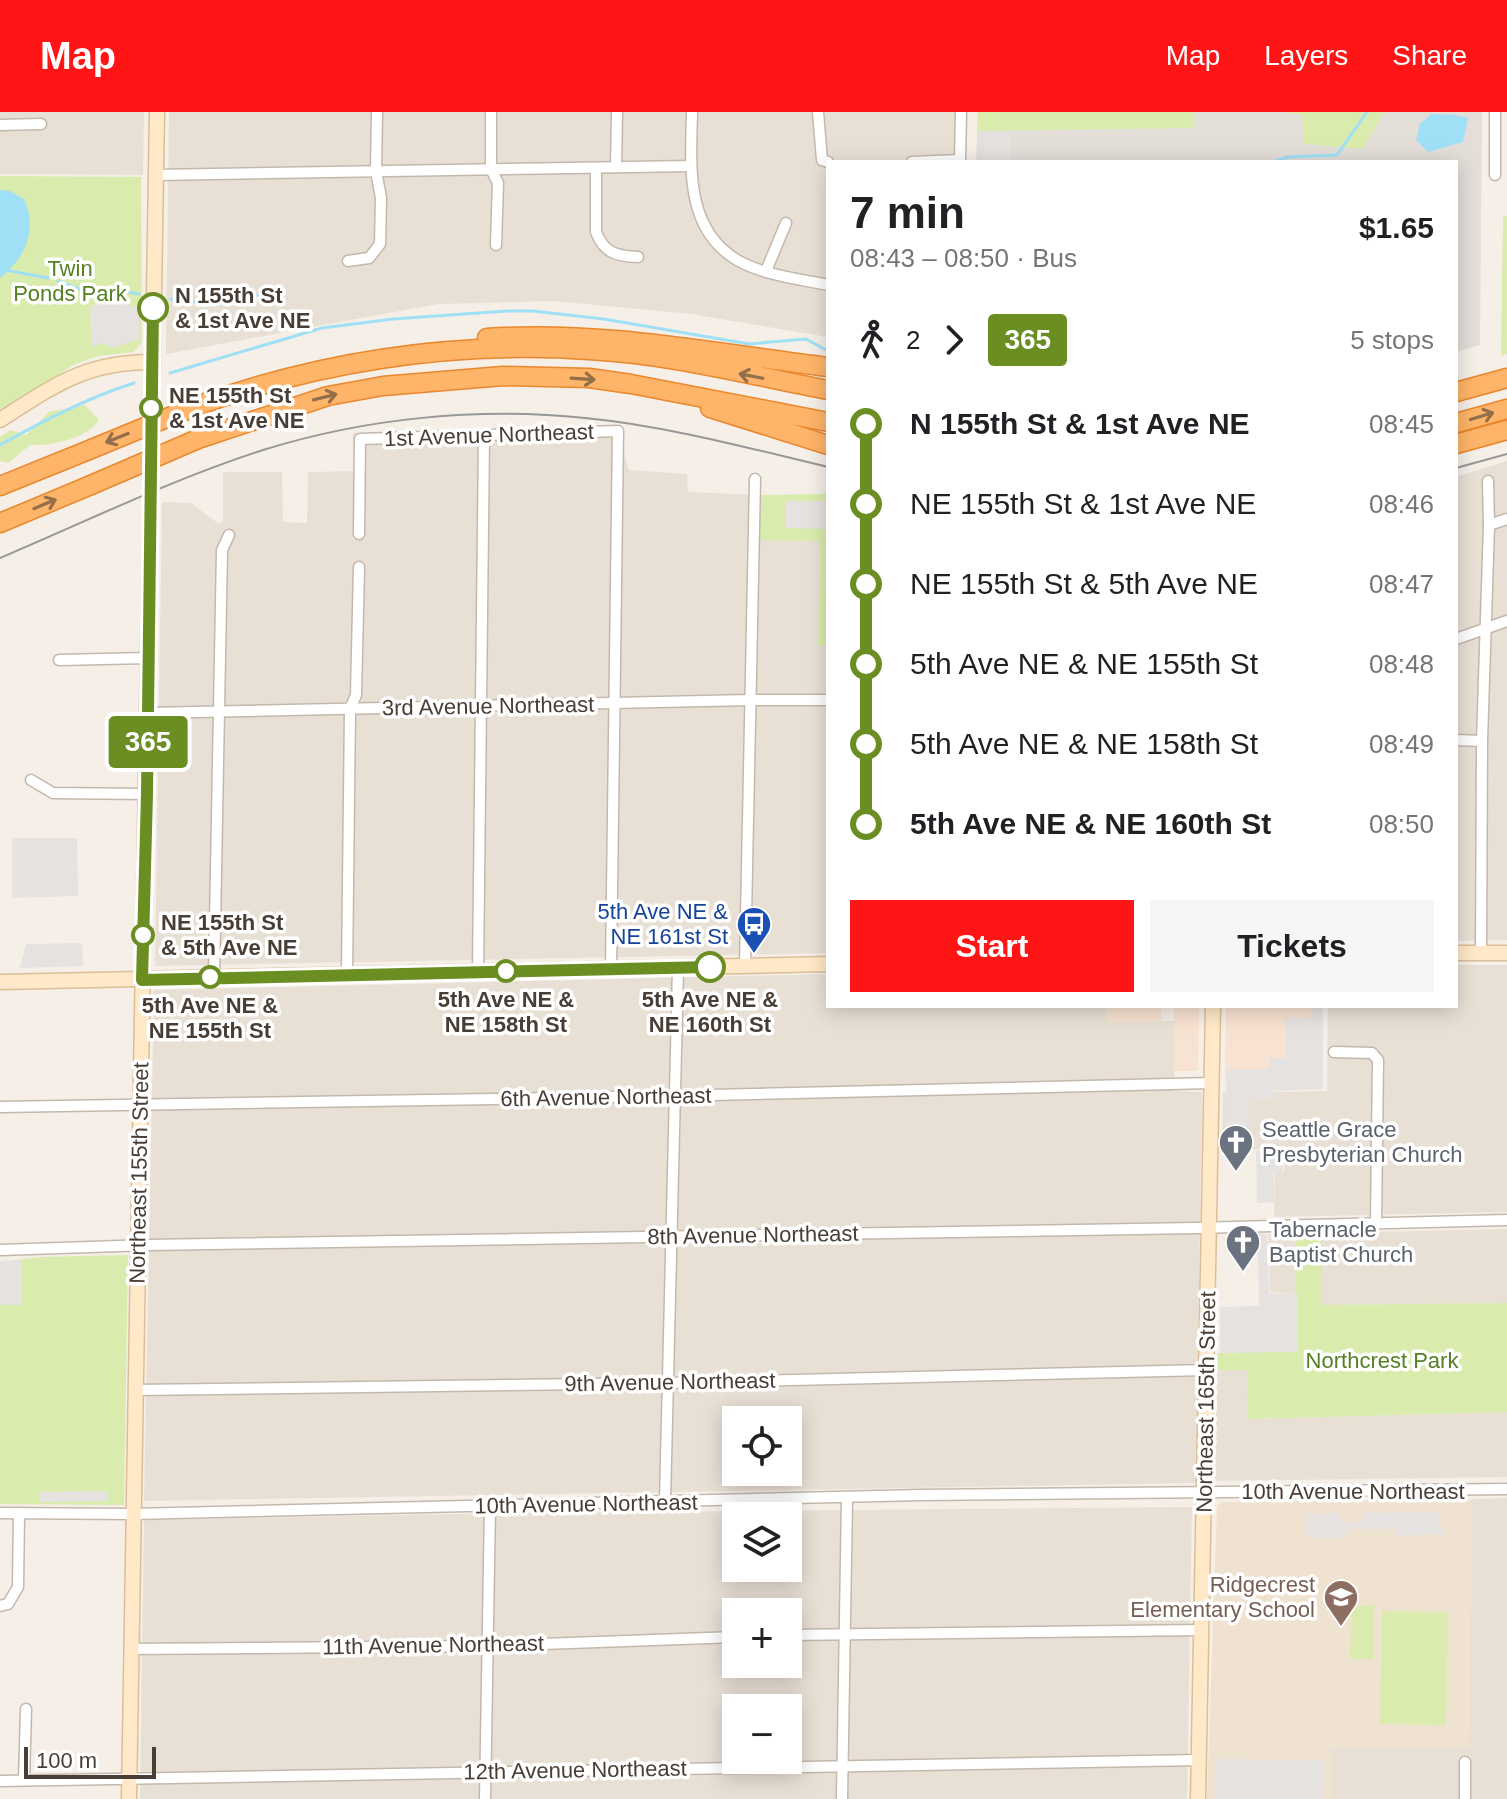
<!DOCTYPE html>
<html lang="en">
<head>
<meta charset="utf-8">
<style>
	body { margin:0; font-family:Arial,sans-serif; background:#f6f6f6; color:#202124; height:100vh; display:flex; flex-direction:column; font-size:30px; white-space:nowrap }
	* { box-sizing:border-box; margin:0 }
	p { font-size:26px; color:#757577 }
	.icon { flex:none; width:44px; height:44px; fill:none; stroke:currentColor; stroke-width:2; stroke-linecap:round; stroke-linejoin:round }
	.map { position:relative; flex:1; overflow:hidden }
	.drawer { position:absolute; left:826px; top:48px; width:632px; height:848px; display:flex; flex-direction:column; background:#fff; border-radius:0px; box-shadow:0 4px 20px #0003 }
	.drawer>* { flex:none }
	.badge { padding:0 16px; border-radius:6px; font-size:28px; line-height:52px }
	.fabs { position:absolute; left:722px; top:1294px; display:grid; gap:16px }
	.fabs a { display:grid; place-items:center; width:80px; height:80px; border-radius:0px; background:#fff; box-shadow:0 4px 20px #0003; font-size:40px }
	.scale { position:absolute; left:24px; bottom:20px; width:132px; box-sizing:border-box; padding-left:8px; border:4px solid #493e36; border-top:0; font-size:22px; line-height:28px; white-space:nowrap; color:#493e36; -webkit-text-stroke:6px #fff; paint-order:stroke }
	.map>.badge { position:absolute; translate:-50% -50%; box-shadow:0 0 0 4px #fff }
	.legs { display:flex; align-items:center; gap:12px; height:88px; padding:0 24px; font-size:26px }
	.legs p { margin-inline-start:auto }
	.head { display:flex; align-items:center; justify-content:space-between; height:136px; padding:0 24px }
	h1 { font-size:44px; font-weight:600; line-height:60px }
	.cta { display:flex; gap:16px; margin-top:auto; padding:16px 24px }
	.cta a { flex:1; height:92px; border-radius:0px; background:#ff1516; color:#fff; font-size:32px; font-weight:600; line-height:92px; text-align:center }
	.cta a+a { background:#f6f6f6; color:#202124 }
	ul { padding:0 24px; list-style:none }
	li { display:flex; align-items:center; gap:28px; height:80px; font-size:30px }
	li i { display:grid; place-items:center; width:12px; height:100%; margin:0 10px; background:currentColor }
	li i::after { content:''; width:20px; height:20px; margin:-10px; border:6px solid; border-radius:50%; background:#fff }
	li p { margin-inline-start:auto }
	li:first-child i { background:linear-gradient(#0000 50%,currentColor 0) }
	li:last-child i { background:linear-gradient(currentColor 50%,#0000 0) }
	header { display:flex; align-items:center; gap:48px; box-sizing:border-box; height:112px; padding:0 40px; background:#ff1516; color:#fff }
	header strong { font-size:38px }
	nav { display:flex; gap:44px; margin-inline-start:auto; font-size:28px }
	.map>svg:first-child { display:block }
	.residential { fill:#e9e0d5; fill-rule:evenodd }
	.commercial { fill:#f8e2d1 }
	.industrial { fill:#e4ded9 }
	.education { fill:#efe2d0 }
	.green { fill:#daecad }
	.parking { fill:#e6e2e0 }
	.water { fill:#a0e0f6 }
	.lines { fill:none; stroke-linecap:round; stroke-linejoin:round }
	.stream { stroke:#a0e0f6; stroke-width:3 }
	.street-casing { stroke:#c4b8ac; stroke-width:13 }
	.secondary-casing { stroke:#dcbe96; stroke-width:17 }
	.highway-casing { stroke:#ea872d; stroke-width:21 }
	.street { stroke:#fff; stroke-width:10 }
	.secondary { stroke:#ffe9c8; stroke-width:14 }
	.highway { stroke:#ffb569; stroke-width:18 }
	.tram { stroke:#979797; stroke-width:2 }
	.highway-bridge-casing { stroke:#ea872d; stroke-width:21; stroke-linecap:butt }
	.highway-bridge { stroke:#ffb569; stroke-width:18 }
	.oneway { stroke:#926e4a }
	.line-1-casing { stroke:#fff; stroke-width:18 }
	.line-1 { stroke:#6b8e23; stroke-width:12 }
	.stop-1-dot { fill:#fff; stroke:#6b8e23; stroke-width:4 }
	.labels { text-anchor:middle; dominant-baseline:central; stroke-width:7; stroke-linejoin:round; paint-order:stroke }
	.park-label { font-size:22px; fill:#558024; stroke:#fff }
	.stop-label { font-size:22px; font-weight:bold; fill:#493e36; stroke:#fff; text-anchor:start }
	.street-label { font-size:22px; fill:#493e36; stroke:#fff }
	.transit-label { font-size:22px; fill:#164399; stroke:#fff; text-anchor:end }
	.worship-label { font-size:22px; fill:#5b616d; stroke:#fff; text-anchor:start }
	.education-label { font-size:22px; fill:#785e54; stroke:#fff; text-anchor:end }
</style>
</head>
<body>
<header>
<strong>Map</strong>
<nav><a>Map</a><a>Layers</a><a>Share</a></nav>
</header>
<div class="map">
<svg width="1507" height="1687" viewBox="0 0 1507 1687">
	<rect width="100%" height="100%" fill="#f5efe8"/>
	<g class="residential">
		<path d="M 0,0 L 144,0 L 143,63 L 0,62 Z"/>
		<path d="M 169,0 L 958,0 L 957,50 L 828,50 L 828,225 L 691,202 L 554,189 L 438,192 L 166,242 Z"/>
		<path d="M 615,315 L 629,358 L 687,362 L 688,380 L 761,383 L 760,428 L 820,428 L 818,532 L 828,533 L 828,841 L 155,854 L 162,390 L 191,391 L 219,412 L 223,410 L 223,360 L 282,360 L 283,410 L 307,411 L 308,360 L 354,359 L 353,321 Z"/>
		<path d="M 1507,349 L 1507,828 L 1456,829 L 1456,365 Z"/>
		<path d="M 1456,853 L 1507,853 L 1507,1100 L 1274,1105 L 1275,1061 L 1284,1061 L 1284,1037 L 1222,1038 L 1223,981 L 1327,979 L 1328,894 L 1456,894 Z"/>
		<path d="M 828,862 L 828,894 L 1107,894 L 1108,910 L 1174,909 L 1174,979 L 1202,980 L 1196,1371 L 144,1389 L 154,878 ZM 736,1308 L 788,1308 L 788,1360 L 736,1360 Z"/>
		<path d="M 1507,1117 L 1507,1191 L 1322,1193 L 1322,1121 Z"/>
		<path d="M 1268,1122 L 1296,1122 L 1297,1182 L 1270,1180 Z"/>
		<path d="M 1247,1257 L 1249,1307 L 1507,1300 L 1507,1365 L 1214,1369 L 1217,1258 Z"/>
		<path d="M 1507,1386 L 1507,1687 L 1332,1687 L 1331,1636 L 1469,1634 L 1471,1387 Z"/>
		<path d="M 1192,1395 L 1187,1687 L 140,1687 L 144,1408 L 508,1401 ZM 736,1404 L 788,1404 L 788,1456 L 736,1456 ZM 736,1500 L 788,1500 L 788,1552 L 736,1552 ZM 736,1596 L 788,1596 L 788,1648 L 736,1648 Z"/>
	</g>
	<g class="commercial">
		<path d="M 1107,894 L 1161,894 L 1162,909 L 1108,910 Z"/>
		<path d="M 1174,894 L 1199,894 L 1198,959 L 1174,959 Z"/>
		<path d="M 1226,894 L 1313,894 L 1312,968 L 1225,969 Z"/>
	</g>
	<path class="industrial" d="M 978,0 L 1285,0 L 1302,3 L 1362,37 L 1384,0 L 1482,0 L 1480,233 L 1456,240 L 1456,50 L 976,50 Z"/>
	<path class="education" d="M 1471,1387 L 1469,1635 L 1331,1636 L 1332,1687 L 1207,1687 L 1217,1394 L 1222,1390 Z"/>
	<g class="green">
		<path d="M 978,0 L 1193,0 L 1194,16 L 977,19 Z"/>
		<path d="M 1285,0 L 1384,0 L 1363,37 L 1304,32 L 1302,3 Z"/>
		<path d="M 0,64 L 141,65 L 142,230 L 134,240 L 98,244 L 75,252 L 0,300 Z"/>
		<path d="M 1503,104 L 1507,104 L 1507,242 L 1501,244 Z"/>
		<path d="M 85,293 L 99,308 C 86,327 52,334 30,333 L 8,351 L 0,349 L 0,325 L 11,318 L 26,323 L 49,300 Z"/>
		<path d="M 828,378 L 828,533 L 818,533 L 820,429 L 759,428 L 761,383 L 823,382 Z"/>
		<path d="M 1322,1121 L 1322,1193 L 1507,1191 L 1507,1300 L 1248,1307 L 1247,1258 L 1217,1258 L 1217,1241 L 1296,1239 L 1296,1122 Z"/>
		<path d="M 128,1143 L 124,1393 L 0,1392 L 0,1150 L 40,1145 Z"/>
		<path d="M 1374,1492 L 1373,1547 L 1350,1547 L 1352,1496 Z"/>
		<path d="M 1382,1499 L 1448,1500 L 1446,1613 L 1380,1612 Z"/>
	</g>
	<g class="parking">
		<path d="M 1010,20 L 1011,50 L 984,50 L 983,21 Z"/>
		<path d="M 121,187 L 127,187 L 131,195 L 138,193 L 139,197 L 139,227 L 112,236 L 102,231 L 92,235 L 90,195 L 106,188 Z"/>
		<path d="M 786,389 L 828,389 L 828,417 L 785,416 Z"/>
		<path d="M 12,726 L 77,726 L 78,784 L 12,786 Z"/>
		<path d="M 82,831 L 83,854 L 20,856 L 26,832 Z"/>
		<path d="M 1312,894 L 1323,894 L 1323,977 L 1274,979 L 1274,987 L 1250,987 L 1249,1031 L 1224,1031 L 1227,958 L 1270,957 L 1270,946 L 1285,946 L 1285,906 L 1312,905 Z"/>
		<path d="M 1256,1039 L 1283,1039 L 1283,1061 L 1274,1061 L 1274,1090 L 1257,1091 Z"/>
		<path d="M 1230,1119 L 1267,1122 L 1269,1181 L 1297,1182 L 1297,1240 L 1220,1241 L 1220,1195 L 1259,1194 L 1258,1143 L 1248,1128 L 1235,1127 Z"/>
		<path d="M 21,1148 L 21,1193 L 0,1193 L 0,1149 Z"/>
		<path d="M 107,1379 L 107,1389 L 40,1390 L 40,1380 Z"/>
		<path d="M 1438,1400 L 1439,1414 L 1443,1414 L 1443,1422 L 1397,1424 L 1395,1417 L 1347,1417 L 1345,1426 L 1306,1426 L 1306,1402 L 1339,1401 L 1339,1410 L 1363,1410 L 1364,1401 Z"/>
		<path d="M 1215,1647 L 1325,1648 L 1324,1687 L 1215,1687 Z"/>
	</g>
	<g class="water">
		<path d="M 1431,2 L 1455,3 L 1468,6 L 1463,30 L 1428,40 L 1416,28 L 1420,12 Z"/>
		<path d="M 0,78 L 10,79 L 24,87 C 38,117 25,147 0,166 Z"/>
	</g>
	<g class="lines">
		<g class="stream">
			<path d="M 1273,50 L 1288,45 L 1337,43 L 1367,0"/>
			<path d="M 0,157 L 48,166"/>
			<path d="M 58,169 L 93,182 L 118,178 L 139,182"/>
			<path d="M 171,187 L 217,193 L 282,178"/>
			<path d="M 170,261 L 322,216 L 393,207 L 507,199 L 533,199 L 604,207 L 749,232 L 806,227 L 828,239"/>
			<path d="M 0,333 C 43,309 87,286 134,271"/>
		</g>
		<g class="street-casing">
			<g id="street">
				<path d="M 491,0 L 491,57 L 498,71 L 496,133"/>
				<path d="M 692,0 C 691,53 684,116 737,148 C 763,163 799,167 828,173"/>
				<path d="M 818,0 L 822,48 L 828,50"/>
				<path d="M 0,13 L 41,12"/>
				<path d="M 912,50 L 960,48 L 961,0"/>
				<path d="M 616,55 L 617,0"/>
				<path d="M 596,56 L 596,120 C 604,141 616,144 638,145"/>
				<path d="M 156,63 L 691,54"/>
				<path d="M 1495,63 L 1495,0"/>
				<path d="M 348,149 L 369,146 L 380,132 L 381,86 L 376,59 L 377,0"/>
				<path d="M 766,159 L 786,111"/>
				<path d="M 1489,413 L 1507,407"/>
				<path d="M 359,422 L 360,327 L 618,319 L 611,857"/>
				<path d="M 1456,527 L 1507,509"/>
				<path d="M 59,548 L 148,546"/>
				<path d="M 148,601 L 750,588 L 828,588"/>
				<path d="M 1456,628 L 1482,629"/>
				<path d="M 31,668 L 53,681 L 147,682"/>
				<path d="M 1481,841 L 1482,629 L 1489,413 L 1488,369"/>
				<path d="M 745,854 L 755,367"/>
				<path d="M 478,860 L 484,324"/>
				<path d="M 347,862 L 350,597 L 356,583 L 359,455"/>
				<path d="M 214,865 L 222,438 L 229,423"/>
				<path d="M 1334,940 L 1372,941 L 1378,948 L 1376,1111"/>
				<path d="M 0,995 L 673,984 L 1212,971"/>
				<path d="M 0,1138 L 149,1133 L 1196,1116 L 1507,1108"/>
				<path d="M 135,1278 L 669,1271 L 1206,1258"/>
				<path d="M 665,1389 L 678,856"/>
				<path d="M 0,1401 L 133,1402 L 921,1383 L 1507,1377"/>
				<path d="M 0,1494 L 8,1492 L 18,1475 L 19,1401"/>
				<path d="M 788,1523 L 1201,1518"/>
				<path d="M 130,1537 L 488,1534 L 736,1525"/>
				<path d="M 1465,1650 L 1465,1687"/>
				<path d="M 24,1668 L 26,1597"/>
				<path d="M 0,1669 L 1199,1648"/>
				<path d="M 485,1687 L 490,1394"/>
				<path d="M 842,1687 L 847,1386"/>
			</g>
		</g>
		<g class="secondary-casing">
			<g id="secondary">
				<path d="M 0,308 C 55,273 85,250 152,250"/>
				<path d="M 1456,841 L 1507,841"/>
				<path d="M 0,870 L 828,852"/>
				<path d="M 129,1687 L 157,0"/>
				<path d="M 1198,1687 L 1213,894"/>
			</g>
		</g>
		<g class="highway-casing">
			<g id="highway">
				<path d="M 487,226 C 604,218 713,241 828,255"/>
				<path d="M 1456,280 L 1507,266"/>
				<path d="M 196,294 C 322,249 455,229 589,238 C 669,242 749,263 828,278"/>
				<path d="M 710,296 L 828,333"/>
				<path d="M 1456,311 L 1507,297"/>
				<path d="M 198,327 L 328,284 L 383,274 L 503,264 L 589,266 L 631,272 L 828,310"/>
				<path d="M 1456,332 L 1507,318"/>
				<path d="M 0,374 L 89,338"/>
				<path d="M 0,411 L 91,373"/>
			</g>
		</g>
		<use href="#street" class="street"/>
		<use href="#secondary" class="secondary"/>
		<use href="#highway" class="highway"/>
		<g class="tram">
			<path d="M 1456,356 L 1507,342"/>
			<path d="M 0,446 C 87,409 173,367 263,338 C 366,306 477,295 585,306 C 667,314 748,336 828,355"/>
		</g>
		<g class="highway-bridge-casing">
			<g id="highway-bridge">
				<path d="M 89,338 L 196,294"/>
				<path d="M 91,373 L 198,327"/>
			</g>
		</g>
		<use href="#highway-bridge" class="highway-bridge"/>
	</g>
	<defs><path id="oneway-shaft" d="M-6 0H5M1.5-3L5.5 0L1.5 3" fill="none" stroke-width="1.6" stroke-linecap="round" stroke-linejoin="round" transform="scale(2)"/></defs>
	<g class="oneway">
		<use href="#oneway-shaft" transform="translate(751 264) rotate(-169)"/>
		<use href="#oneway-shaft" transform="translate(583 267) rotate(4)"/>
		<use href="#oneway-shaft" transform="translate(325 285) rotate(-14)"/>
		<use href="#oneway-shaft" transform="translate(1482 304) rotate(-17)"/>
		<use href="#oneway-shaft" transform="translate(117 326) rotate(158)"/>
		<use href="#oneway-shaft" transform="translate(45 392) rotate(-23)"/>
	</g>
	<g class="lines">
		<g class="line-1-casing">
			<path id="line-1" d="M 153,196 L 147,682 L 142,868 L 710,855"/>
		</g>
		<use href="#line-1" class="line-1"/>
	</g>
	<defs>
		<g id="bus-pin" transform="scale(1.8)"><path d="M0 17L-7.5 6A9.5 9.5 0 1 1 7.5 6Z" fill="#1a4fb4" stroke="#fff"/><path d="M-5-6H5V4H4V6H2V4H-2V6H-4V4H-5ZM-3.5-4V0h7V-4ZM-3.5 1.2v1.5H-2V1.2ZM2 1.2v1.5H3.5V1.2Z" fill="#fff"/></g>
		<g id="church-pin" transform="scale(1.8)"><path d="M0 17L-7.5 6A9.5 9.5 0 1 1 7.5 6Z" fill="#6b7280" stroke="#fff"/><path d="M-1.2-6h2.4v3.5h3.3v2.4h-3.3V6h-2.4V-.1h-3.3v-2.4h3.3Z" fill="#fff"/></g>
		<g id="school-pin" transform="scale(1.8)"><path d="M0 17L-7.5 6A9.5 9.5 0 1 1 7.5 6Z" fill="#8d6e63" stroke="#fff"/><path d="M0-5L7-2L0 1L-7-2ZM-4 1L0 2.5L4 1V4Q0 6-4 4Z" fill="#fff"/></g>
	</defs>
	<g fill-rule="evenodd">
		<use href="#bus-pin" x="754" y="812"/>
		<use href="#church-pin" x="1236" y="1030"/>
		<use href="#church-pin" x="1243" y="1130"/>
		<use href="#school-pin" x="1341" y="1485"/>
	</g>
	<g class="stop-1-dot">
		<circle cx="153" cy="196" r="14"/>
		<circle cx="151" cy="296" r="10"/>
		<circle cx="143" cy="823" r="10"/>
		<circle cx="710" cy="855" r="14"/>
		<circle cx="506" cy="859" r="10"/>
		<circle cx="210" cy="865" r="10"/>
	</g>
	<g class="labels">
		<g class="park-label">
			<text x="70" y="156">Twin<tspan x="70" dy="25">Ponds Park</tspan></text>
			<text x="1382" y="1248">Northcrest Park</text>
		</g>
		<g class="stop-label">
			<text x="175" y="183">N 155th St<tspan x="175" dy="25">&amp; 1st Ave NE</tspan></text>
			<text x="169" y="283">NE 155th St<tspan x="169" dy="25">&amp; 1st Ave NE</tspan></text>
			<text x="161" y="810">NE 155th St<tspan x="161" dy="25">&amp; 5th Ave NE</tspan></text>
			<text x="506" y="887" text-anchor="middle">5th Ave NE &amp;<tspan x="506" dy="25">NE 158th St</tspan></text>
			<text x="710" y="887" text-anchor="middle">5th Ave NE &amp;<tspan x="710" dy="25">NE 160th St</tspan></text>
			<text x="210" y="893" text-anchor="middle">5th Ave NE &amp;<tspan x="210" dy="25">NE 155th St</tspan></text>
		</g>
		<g class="street-label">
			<text transform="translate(489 323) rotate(-2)">1st Avenue Northeast</text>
			<text transform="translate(488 594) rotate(-1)">3rd Avenue Northeast</text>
			<text transform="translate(606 985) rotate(-1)">6th Avenue Northeast</text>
			<text transform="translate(139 1061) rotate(-89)">Northeast 155th Street</text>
			<text transform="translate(753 1123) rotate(-1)">8th Avenue Northeast</text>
			<text transform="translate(670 1270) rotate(-1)">9th Avenue Northeast</text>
			<text transform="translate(1206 1290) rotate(-89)">Northeast 165th Street</text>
			<text x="1353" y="1379">10th Avenue Northeast</text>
			<text transform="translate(586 1392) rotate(-1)">10th Avenue Northeast</text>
			<text transform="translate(433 1533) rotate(-1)">11th Avenue Northeast</text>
			<text transform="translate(575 1658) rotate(-1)">12th Avenue Northeast</text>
		</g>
		<g class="transit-label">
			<text x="728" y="799">5th Ave NE &amp;<tspan x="728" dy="25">NE 161st St</tspan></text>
		</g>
		<g class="worship-label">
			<text x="1262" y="1017">Seattle Grace<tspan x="1262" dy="25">Presbyterian Church</tspan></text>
			<text x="1269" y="1117">Tabernacle<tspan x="1269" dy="25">Baptist Church</tspan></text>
		</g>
		<g class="education-label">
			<text x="1315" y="1472">Ridgecrest<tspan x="1315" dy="25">Elementary School</tspan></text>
		</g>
	</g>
</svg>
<div class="fabs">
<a><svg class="icon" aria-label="locate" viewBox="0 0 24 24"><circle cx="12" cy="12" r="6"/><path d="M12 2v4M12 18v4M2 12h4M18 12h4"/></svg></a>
<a><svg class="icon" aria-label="layers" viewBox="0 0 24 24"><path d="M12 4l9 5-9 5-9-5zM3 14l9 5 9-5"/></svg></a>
<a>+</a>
<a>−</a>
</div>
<div class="scale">100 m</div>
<b class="badge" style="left:148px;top:630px;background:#6b8e23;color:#fff">365</b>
<section class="drawer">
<div class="head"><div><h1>7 min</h1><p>08:43 – 08:50 · Bus</p></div><b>$1.65</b></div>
<div class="legs"><svg class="icon" aria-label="walk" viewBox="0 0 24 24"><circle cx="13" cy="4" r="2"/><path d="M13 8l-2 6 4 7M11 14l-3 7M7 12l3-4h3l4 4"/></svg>2<svg class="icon" aria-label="forward" viewBox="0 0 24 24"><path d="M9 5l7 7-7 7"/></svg><b class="badge" style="background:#6b8e23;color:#fff">365</b><p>5 stops</p></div>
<ul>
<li><i style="color:#6b8e23"></i><b>N 155th St &amp; 1st Ave NE</b><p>08:45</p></li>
<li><i style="color:#6b8e23"></i><span>NE 155th St &amp; 1st Ave NE</span><p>08:46</p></li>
<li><i style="color:#6b8e23"></i><span>NE 155th St &amp; 5th Ave NE</span><p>08:47</p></li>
<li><i style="color:#6b8e23"></i><span>5th Ave NE &amp; NE 155th St</span><p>08:48</p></li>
<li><i style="color:#6b8e23"></i><span>5th Ave NE &amp; NE 158th St</span><p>08:49</p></li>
<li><i style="color:#6b8e23"></i><b>5th Ave NE &amp; NE 160th St</b><p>08:50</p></li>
</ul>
<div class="cta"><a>Start</a><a>Tickets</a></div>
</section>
</div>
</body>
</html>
